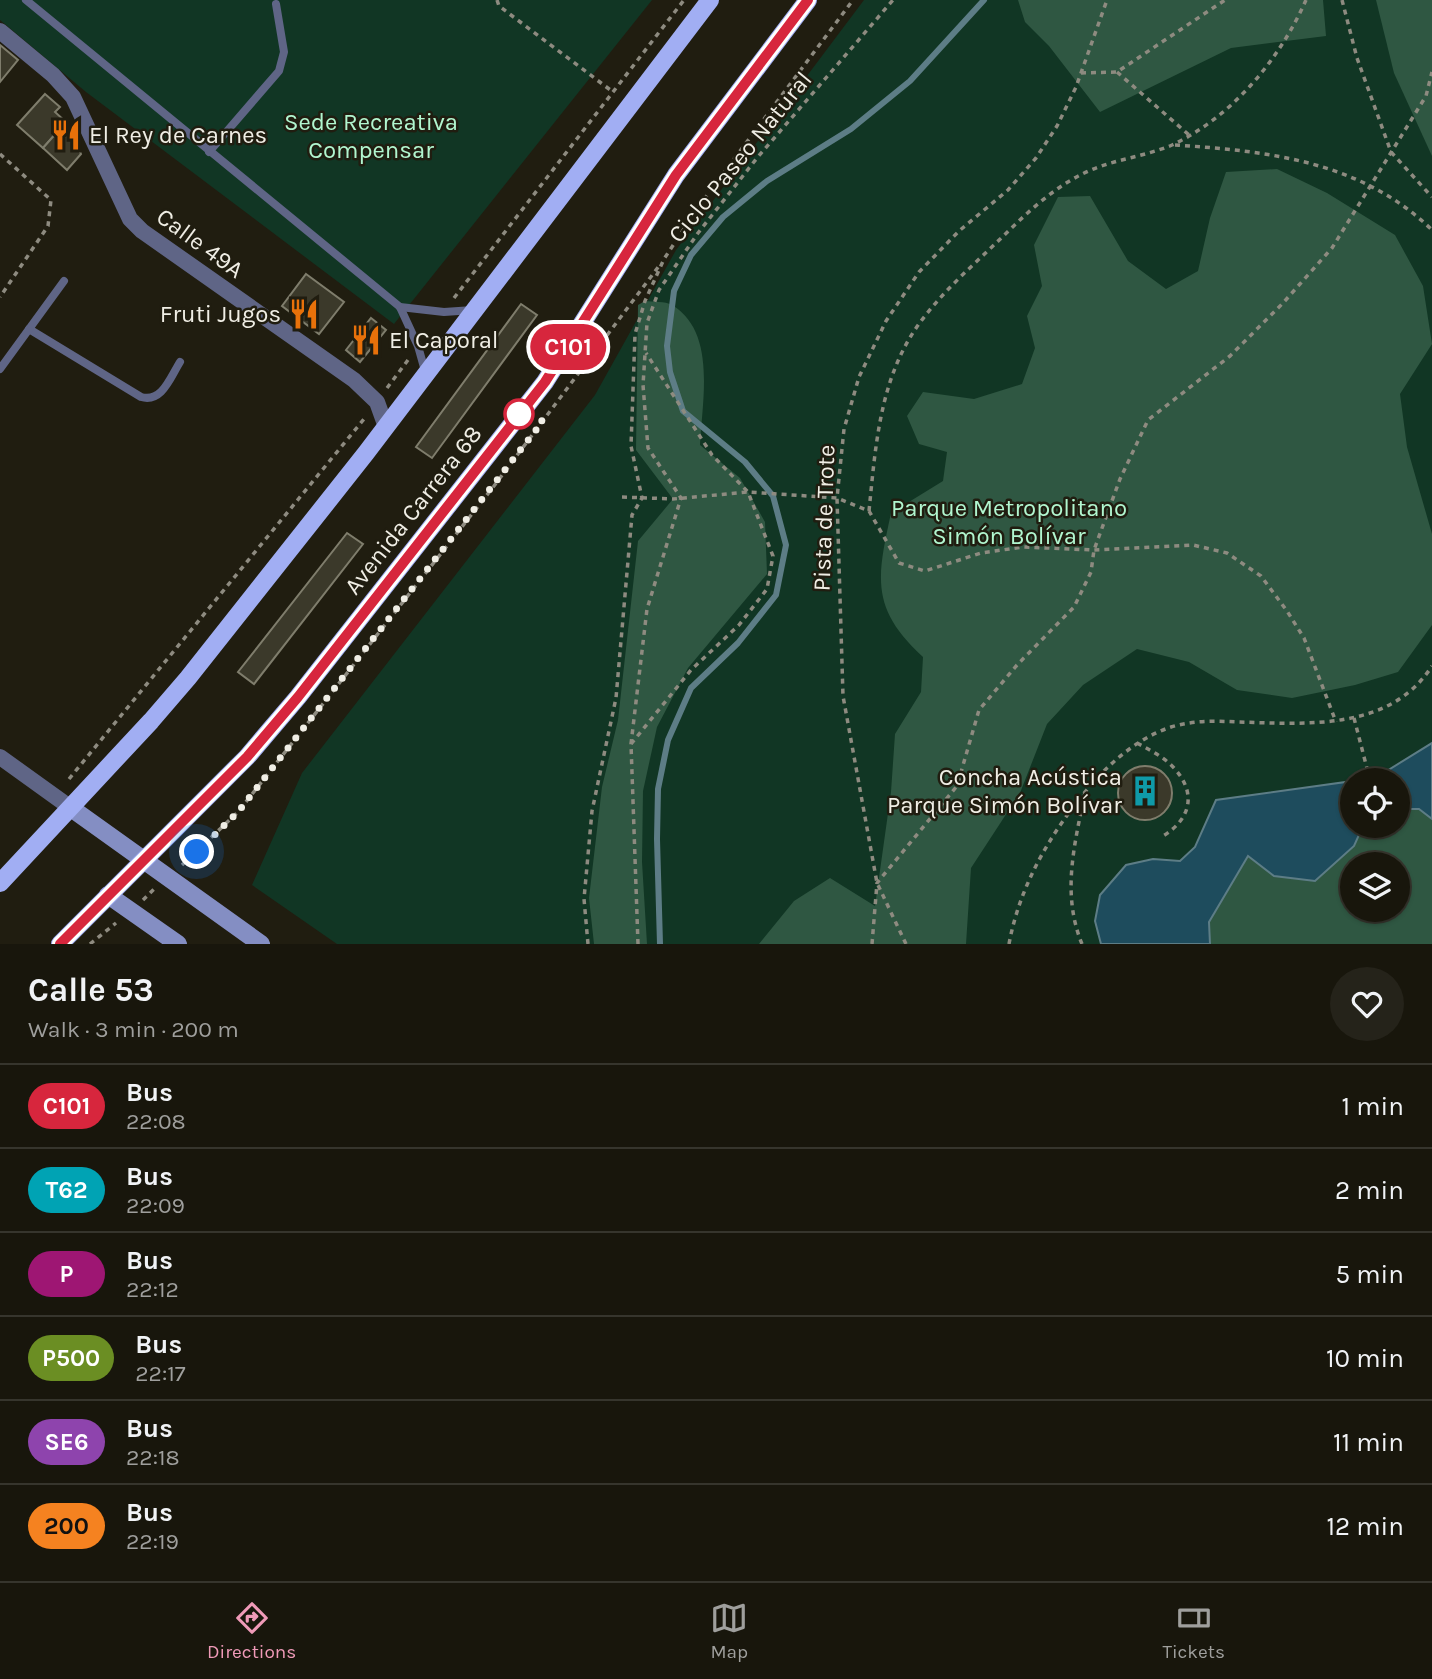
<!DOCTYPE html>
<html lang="en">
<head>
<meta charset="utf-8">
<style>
	body { margin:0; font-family:Karla,sans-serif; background:#25231a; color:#f1f3f6; height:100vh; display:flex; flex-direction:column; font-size:26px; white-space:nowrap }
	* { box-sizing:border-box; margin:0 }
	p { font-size:23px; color:#9f9f9d }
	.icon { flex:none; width:38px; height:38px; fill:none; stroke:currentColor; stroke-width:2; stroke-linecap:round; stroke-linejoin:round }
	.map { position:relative; height:944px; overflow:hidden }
	.drawer { display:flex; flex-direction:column; background:#18160c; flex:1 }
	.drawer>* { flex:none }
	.badge { padding:0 14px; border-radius:23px; font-size:24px; line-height:46px }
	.fabs { position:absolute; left:1340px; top:768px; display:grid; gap:14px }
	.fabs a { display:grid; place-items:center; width:70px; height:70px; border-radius:50%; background:#18160c; box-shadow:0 2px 5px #0004,0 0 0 2px #36352d; font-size:35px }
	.you { position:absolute; width:35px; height:35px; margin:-18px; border:5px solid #fff; border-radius:50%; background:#1a73e8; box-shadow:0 0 0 10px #1a73e833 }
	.map>.badge { position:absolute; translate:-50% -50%; box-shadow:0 0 0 4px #fff }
	.round { display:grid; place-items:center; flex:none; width:74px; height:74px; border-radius:37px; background:#25231a }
	.headline { display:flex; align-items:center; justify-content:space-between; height:119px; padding:0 28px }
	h1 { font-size:33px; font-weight:700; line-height:52px }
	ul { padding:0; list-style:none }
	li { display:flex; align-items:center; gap:21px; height:84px; padding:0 28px; border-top:2px solid #36352d }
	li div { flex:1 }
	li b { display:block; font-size:26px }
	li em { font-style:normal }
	li .badge { min-width:77px; font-weight:700; text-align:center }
	.tabs { display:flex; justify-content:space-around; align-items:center; height:98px; border-top:2px solid #36352d; background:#18160c; font-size:19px; color:#9f9f9d }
	.tabs a { display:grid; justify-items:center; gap:4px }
	.tabs .selected { color:#ef9ab8 }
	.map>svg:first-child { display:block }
	.green { fill:#113624; fill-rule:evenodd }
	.forest { fill:#2f5742; fill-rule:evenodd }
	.water { fill:#1e4c5d; stroke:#5d7d86; stroke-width:2 }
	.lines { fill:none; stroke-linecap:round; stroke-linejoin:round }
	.stream { stroke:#5d7d86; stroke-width:6 }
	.building { fill:#3b392a; stroke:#7f7d6c; stroke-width:2 }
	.path { stroke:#8e8b80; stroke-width:3.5; stroke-dasharray:5 5; stroke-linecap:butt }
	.service { stroke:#5f6586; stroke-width:8 }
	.minor { stroke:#5f6586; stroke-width:16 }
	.secondary { stroke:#848ec3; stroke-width:18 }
	.primary { stroke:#a1aef3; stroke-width:18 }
	.line-casing { stroke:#fff; stroke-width:16 }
	.line { stroke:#d7263d; stroke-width:10 }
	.walk { stroke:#f0eee5; stroke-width:7; stroke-dasharray:0 12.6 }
	.stop-dot { fill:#fff; stroke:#d7263d; stroke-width:3.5 }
	.labels { text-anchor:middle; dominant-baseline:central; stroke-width:5; stroke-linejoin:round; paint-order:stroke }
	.park-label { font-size:24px; fill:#b1f6cf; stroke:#201d10 }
	.poi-label { font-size:24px; fill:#f0eee5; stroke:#201d10; text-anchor:start }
	.street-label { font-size:24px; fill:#f0eee5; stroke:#201d10 }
</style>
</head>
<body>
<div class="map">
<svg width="1432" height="944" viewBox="0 0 1432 944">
	<rect width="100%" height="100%" fill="#201d10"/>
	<g class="green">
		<path d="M 0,0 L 652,0 L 394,324 L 86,92 L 0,20 Z"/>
		<path d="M 864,0 L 1432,0 L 1432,944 L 337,944 L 252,885 L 302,773 L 595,395 L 676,250 ZM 1353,780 L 1398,780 L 1398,826 L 1353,826 ZM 1353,864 L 1398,864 L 1398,910 L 1353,910 Z"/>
	</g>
	<g class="forest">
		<path d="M 1018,0 L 1323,0 L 1326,36 L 1231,48 L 1100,112 L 1049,46 L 1025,22 Z"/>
		<path d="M 1376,0 L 1432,0 L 1432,156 L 1394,73 Z"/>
		<path d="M 1277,169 L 1327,193 L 1395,235 L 1423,286 L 1432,344 L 1400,394 L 1407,447 L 1432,534 L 1432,625 L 1398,672 L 1355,685 L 1292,698 L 1237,690 L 1189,662 L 1137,649 L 1083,685 L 1047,724 L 1020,793 L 971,868 L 966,944 L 759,944 L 794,901 L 830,878 L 875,906 L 891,792 L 895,734 L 921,692 L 923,657 C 870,608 877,578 891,513 L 943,481 L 947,452 L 919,444 L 907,416 L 923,392 L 974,399 L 1022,384 L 1035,348 L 1027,316 L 1042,286 L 1034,245 L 1058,197 L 1090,196 L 1128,261 L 1166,289 L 1198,271 L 1210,218 L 1226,172 Z"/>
		<path d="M 645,301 C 653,302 665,301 672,305 C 717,332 702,401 700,445 L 740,478 L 765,522 L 767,574 L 688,668 L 657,727 L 643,791 L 642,862 L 647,944 L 594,944 L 589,898 L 602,787 L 618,720 L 638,541 L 673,499 L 636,450 L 638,305 Z"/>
		<path d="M 1398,809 L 1419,809 L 1432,819 L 1432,944 L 1210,944 L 1209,922 L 1248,856 L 1274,876 L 1354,846 L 1363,826 L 1398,826 ZM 1353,864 L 1398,864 L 1398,910 L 1353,910 Z"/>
	</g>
	<g class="water">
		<path d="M 1432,743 L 1432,819 L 1419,809 L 1398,809 L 1398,780 L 1354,780 L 1377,777 Z"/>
		<path d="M 1353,781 L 1353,826 L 1363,826 L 1354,846 L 1315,881 L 1274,876 L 1248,856 L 1209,922 L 1210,944 L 1101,944 L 1095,921 L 1100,895 L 1126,865 L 1153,859 L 1180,861 L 1195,847 L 1216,800 Z"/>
	</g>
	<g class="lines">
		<path class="stream" d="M 660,944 L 657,839 L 658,789 L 668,740 L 691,688 L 738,643 L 776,595 L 786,545 L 773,496 L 745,462 L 683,411 L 670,372 L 667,346 L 674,291 L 691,255 L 723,217 L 767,181 L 851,129 L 910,81 L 984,0"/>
	</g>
	<g class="building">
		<path d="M 0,45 L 18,60 L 0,82 Z"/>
		<path d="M 45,94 L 60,107 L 55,112 L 66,122 L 43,148 L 17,125 Z"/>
		<path d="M 66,122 L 81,154 L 67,170 L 43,148 Z"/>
		<path d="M 306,274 L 344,302 L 319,334 L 282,306 Z"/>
		<path d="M 521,304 L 537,315 L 432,458 L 416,447 Z"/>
		<path d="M 371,318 L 386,330 L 360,362 L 346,350 Z"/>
		<path d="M 347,533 L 363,544 L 254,684 L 238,672 Z"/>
		<circle cx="1145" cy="793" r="27"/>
	</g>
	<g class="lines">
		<g class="path">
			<path d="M 497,0 L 499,6 L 613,92"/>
			<path d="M 1342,0 L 1357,58 L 1391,152 L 1432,197"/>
			<path d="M 1117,72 L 1189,135"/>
			<path d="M 1081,73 L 1117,72 L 1225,0"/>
			<path d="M 1175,145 C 1268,151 1361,161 1432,230"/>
			<path d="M 0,154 L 51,200 L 48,226 L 0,297"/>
			<path d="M 454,298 L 684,0"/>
			<path d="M 387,388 L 408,360"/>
			<path d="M 622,497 L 673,499 L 748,492 L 837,498 L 869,511 L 899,563 L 925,571 L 981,553 L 1023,547 L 1094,550 L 1193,545 L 1227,553 L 1261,576 L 1287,611 L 1304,638 L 1336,722"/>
			<path d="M 869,511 C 876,442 880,372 925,316 C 946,289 971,267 995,244 C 1024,216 1053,186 1091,170 C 1117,159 1146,156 1172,145 C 1232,117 1280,59 1306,0"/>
			<path d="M 1354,718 L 1370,780"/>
			<path d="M 1137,743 C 1150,750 1164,757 1174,768 C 1197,793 1191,819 1163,836"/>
			<path d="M 631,744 L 691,670 L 739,625 L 767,589 L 773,556 L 748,492 L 712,455 L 646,353"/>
			<path d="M 69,779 L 364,419"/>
			<path d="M 182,865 L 238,812 L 494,486 L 659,266"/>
			<path d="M 143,900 L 155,888"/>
			<path d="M 90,944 L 116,923"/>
			<path d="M 588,944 L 584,899 L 592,811 L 616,698 L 632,515 L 642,498 L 631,446 L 635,334 L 645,301 L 664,259 L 699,206 L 853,0"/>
			<path d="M 638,944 L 631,744 L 647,609 L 681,498 L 648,448 L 643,385 L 647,323 L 659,290 L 698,233 L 757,158 L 893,0"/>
			<path d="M 872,944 L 877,883 L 957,786 L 979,710 L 1017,665 L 1074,607 L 1091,572 L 1094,550 L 1120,479 L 1148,420 L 1230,356 L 1283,303 L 1332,248 L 1426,96 L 1432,72"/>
			<path d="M 906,944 L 877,883 L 843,696 L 837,498 L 844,429 L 859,377 L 886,321 L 919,272 L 959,231 L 1008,190 L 1036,158 L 1057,126 L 1076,87 L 1107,0"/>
			<path d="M 1009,944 C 1018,895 1041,850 1071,810 C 1096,776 1129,741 1171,727 C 1194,720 1216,721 1239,722 C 1308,724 1390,731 1432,666"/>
			<path d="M 1082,944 C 1061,893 1075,843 1085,792"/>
		</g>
		<g class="service">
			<path d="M 26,0 L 400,307 L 418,346 L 425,371"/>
			<path d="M 209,152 L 279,71 L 284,52 L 276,4"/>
			<path d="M 400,307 L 444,312 L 473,310"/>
			<path d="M 29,329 L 141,397 C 162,403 170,378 180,362"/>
			<path d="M 0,369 L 64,281"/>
		</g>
		<g class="minor">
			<path d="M 0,31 L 53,75 L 73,97 L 130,219 L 142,231 L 354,380 L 377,402 L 386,427"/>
			<path d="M 0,757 L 71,808"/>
		</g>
		<g class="secondary">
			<path d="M 71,808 L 261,944"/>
			<path d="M 108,895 L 178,944"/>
		</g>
		<g class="primary">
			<path d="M 0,883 L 151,721 L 188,678 L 366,453 L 710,0"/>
			<path d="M 60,944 L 247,757 L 298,697 L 545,382 L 676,175 L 808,0"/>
		</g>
	</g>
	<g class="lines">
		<g class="line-casing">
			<path id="line" d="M 60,944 L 247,757 L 298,697 L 545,382 L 676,175 L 808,0"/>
		</g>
		<use href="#line" class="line"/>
		<path class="walk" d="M 197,852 L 238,812 L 543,421 L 519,414"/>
	</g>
	<defs>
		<g id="restaurant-bare" transform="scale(2.415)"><path d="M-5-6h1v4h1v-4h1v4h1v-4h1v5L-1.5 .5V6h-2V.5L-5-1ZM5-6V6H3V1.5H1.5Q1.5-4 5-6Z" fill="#e8710a" stroke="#201d10" stroke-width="2.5" paint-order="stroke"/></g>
		<g id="building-bare" transform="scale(2.415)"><path d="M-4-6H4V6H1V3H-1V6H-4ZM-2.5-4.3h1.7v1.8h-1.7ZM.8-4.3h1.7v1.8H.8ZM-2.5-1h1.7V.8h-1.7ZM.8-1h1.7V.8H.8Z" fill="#0f9aa8" stroke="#201d10" stroke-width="2.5" paint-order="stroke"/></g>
	</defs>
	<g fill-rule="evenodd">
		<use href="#restaurant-bare" x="66" y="135"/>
		<use href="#restaurant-bare" x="304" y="314"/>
		<use href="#restaurant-bare" x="366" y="340"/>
		<use href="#building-bare" x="1145" y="791"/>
	</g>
	<circle class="stop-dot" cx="519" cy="414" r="14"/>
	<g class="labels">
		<g class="park-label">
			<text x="371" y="122">Sede Recreativa<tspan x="371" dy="28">Compensar</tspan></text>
			<text x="1009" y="508">Parque Metropolitano<tspan x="1009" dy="28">Simón Bolívar</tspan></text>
		</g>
		<g class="poi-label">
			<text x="89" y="135">El Rey de Carnes</text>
			<text x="281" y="314" text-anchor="end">Fruti Jugos</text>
			<text x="389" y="340">El Caporal</text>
			<text x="1122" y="777" text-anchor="end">Concha Acústica<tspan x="1122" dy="28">Parque Simón Bolívar</tspan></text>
		</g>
		<g class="street-label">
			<text transform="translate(740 157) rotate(-51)">Ciclo Paseo Natural</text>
			<text transform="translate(200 243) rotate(36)">Calle 49A</text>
			<text transform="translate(413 510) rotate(-52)">Avenida Carrera 68</text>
			<text transform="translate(824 518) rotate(-88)">Pista de Trote</text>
		</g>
	</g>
</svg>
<div class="fabs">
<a><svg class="icon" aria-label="locate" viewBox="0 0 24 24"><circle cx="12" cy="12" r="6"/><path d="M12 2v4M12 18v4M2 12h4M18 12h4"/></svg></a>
<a><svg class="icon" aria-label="layers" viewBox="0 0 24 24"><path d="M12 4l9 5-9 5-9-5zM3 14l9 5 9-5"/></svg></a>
</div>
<div class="you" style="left:197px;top:852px"></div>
<b class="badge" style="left:568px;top:347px;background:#d7263d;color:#fff">C101</b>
</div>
<section class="drawer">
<div class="headline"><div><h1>Calle 53</h1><p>Walk · 3 min · 200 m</p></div><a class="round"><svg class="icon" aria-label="heart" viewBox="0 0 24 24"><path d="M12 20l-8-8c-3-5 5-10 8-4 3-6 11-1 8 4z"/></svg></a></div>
<ul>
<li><span class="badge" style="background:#d7263d;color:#fff">C101</span><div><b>Bus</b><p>22:08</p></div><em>1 min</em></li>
<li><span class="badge" style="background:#00a3b4;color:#fff">T62</span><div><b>Bus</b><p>22:09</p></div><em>2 min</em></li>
<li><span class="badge" style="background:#9e1673;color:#fff">P</span><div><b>Bus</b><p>22:12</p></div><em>5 min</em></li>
<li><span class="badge" style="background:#6b8e23;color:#fff">P500</span><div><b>Bus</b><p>22:17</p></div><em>10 min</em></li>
<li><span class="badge" style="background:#8e44ad;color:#fff">SE6</span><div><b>Bus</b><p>22:18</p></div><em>11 min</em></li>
<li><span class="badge" style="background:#f58220;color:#111">200</span><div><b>Bus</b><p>22:19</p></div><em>12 min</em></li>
</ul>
</section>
<nav class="tabs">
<a class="selected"><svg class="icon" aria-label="directions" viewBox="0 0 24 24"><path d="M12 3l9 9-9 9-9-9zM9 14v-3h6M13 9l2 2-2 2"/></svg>Directions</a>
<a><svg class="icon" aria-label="map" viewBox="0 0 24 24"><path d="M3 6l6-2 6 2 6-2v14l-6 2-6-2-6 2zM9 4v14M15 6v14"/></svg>Map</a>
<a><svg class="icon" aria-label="tickets" viewBox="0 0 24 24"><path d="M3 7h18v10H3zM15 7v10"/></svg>Tickets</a>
</nav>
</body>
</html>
